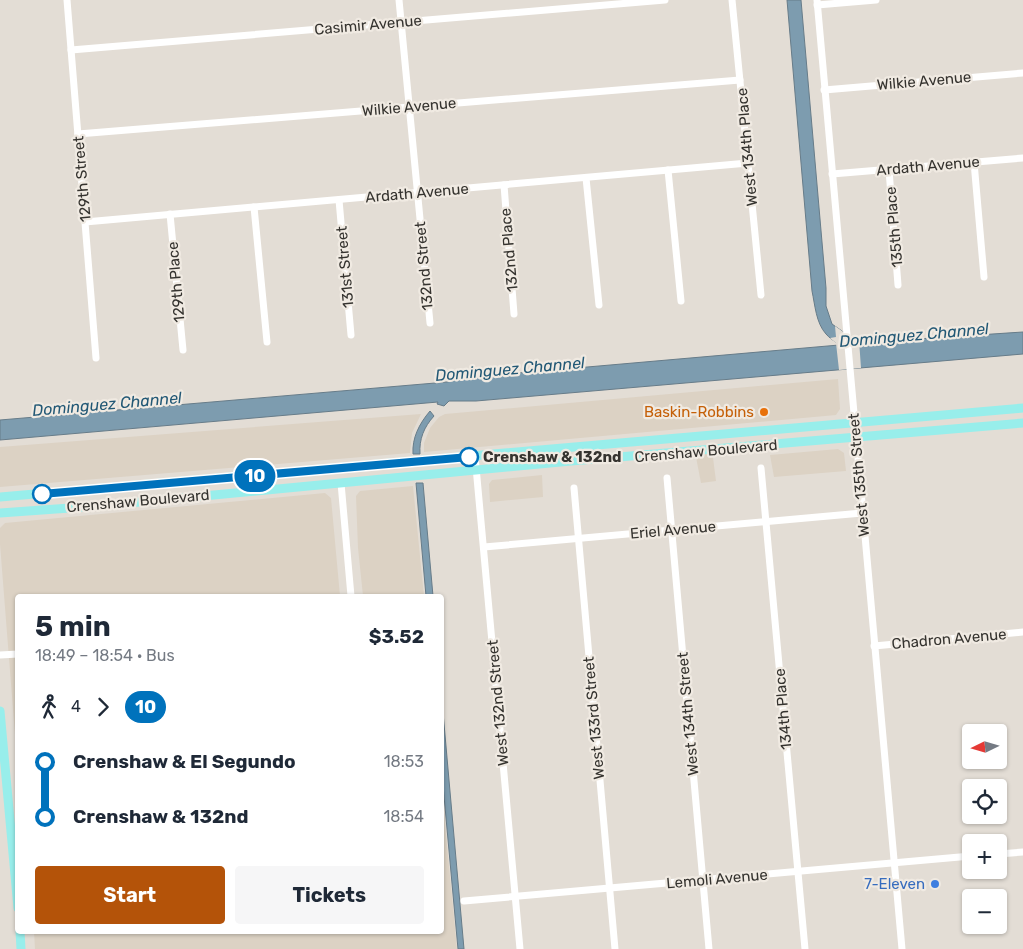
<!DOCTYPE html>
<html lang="en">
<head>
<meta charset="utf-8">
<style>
	body { margin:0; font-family:Rubik,sans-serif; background:#f6f6f7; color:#1f2937; height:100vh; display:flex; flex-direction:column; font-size:19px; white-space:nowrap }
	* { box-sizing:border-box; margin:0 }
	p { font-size:16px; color:#747a83 }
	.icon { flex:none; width:28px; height:28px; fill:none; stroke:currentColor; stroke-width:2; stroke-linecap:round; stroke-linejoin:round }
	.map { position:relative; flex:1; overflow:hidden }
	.panel { position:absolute; left:15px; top:594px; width:429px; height:340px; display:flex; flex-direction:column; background:#fff; border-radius:5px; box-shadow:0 1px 4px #0004 }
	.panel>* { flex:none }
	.badge { padding:0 10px; border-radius:16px; font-size:18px; line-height:32px }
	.needle { width:32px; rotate:265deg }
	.tools { position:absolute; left:962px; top:724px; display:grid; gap:10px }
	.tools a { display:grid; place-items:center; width:45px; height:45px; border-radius:5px; background:#fff; box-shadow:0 1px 4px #0004; font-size:25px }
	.map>.badge { position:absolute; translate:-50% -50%; box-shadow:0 0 0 2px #fff }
	.legs { display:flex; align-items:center; gap:8px; height:55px; padding:0 20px; font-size:16px }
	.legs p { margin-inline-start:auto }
	.headline { display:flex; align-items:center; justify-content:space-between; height:85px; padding:0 20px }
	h1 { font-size:28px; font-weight:700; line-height:38px }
	.button { display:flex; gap:10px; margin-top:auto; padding:10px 20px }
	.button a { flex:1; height:58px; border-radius:5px; background:#b45309; color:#fff; font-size:20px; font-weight:700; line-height:58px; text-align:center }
	.button a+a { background:#f6f6f7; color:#1f2937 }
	ul { padding:0 20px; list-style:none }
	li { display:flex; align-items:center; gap:18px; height:55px; font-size:19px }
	li i { display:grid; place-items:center; width:8px; height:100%; margin:0 6px; background:currentColor }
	li i::after { content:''; width:12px; height:12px; margin:-6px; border:4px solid; border-radius:50%; background:#fff }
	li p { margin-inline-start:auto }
	li:first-child i { background:linear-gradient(#0000 50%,currentColor 0) }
	li:last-child i { background:linear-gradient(currentColor 50%,#0000 0) }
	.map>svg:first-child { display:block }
	.built { fill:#dcd2c4 }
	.water { fill:#7d9caf; stroke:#677c89 }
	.pier { fill:#e3ddd5 }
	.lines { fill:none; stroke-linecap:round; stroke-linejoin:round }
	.minor { stroke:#fff; stroke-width:7 }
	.major { stroke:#98eeeb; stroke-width:9 }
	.line-1-casing { stroke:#fff; stroke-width:11 }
	.line-1 { stroke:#0072bc; stroke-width:8 }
	.food-dot { fill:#e8710a; stroke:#f0eae2; stroke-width:2 }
	.stop-1-dot { fill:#fff; stroke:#0072bc; stroke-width:2.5 }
	.shop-dot { fill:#3f7fe0; stroke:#f0eae2; stroke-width:2 }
	.labels { text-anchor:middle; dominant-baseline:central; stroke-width:4.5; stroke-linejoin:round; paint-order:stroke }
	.street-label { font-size:15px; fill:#35332f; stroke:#f0eae2 }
	.food-label { font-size:15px; fill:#c56008; stroke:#f0eae2; text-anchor:end }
	.stop-label { font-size:15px; font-weight:bold; fill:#35332f; stroke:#f0eae2; text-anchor:start }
	.shop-label { font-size:15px; fill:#366cbe; stroke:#f0eae2; text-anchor:end }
	.water-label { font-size:16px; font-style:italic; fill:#225875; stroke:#f0eae2 }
</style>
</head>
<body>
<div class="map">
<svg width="1023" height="949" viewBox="0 0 1023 949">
	<rect width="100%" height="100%" fill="#e3ddd5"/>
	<g class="built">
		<path d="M 838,379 L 840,409 L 836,415 L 424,452 L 424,443 L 430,428 L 439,417 L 445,414 Z"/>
		<path d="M 421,414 L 412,433 L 410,453 L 0,487 L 0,447 Z"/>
		<path d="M 838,449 L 844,453 L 846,471 L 774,477 L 770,455 Z"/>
		<path d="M 712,450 L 716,481 L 701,483 L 695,452 Z"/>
		<path d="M 542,475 L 543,497 L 490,502 L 489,484 L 492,480 Z"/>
		<path d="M 413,486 L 424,596 L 363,596 L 358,548 L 356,496 L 360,491 Z"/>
		<path d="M 325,493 L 331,498 L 340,596 L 18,596 L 17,760 L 0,544 L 0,528 L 5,523 Z"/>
		<path d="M 441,783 L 457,949 L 35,949 L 34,931 L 441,931 Z"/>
	</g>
	<g class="water">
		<path d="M 787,0 L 801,0 L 826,288 L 826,306 L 832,324 L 856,341 L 857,343 L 1023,332 L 1023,354 L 476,401 L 449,401 L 444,406 L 437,404 L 438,402 L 0,440 L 0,420 L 447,382 L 473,377 L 839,345 C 835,341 829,338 826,334 C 816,323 815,305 812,291 Z"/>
		<path d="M 430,411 L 434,416 C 424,427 419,439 420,454 L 413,454 C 412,438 419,424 430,411 Z"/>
		<path d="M 416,483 L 423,483 L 433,596 L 426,596 Z"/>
		<path d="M 441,690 L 464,949 L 458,949 L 441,763 Z"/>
	</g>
	<path class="pier" d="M 835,326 L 856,341 L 859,340 L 861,368 L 839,370 L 836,343 L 830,338 L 836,337 Z"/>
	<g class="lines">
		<g class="minor">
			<path d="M 67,0 L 96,358"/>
			<path d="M 399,0 L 430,323"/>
			<path d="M 732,0 L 761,295"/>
			<path d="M 817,0 L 902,949"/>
			<path d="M 817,5 L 876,0"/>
			<path d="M 71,50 L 665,0"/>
			<path d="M 824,90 L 1023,73"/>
			<path d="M 78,134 L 740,80"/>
			<path d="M 974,162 L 984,277"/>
			<path d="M 668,170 L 681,301"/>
			<path d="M 889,170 L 898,285"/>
			<path d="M 832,174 L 1023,158"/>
			<path d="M 586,178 L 599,305"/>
			<path d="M 504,185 L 514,314"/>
			<path d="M 339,200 L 351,335"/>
			<path d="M 254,207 L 267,342"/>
			<path d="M 170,214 L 183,350"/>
			<path d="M 85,222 L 748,163"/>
			<path d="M 475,456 L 520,949"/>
			<path d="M 761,468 L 805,949"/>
			<path d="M 667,478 L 709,949"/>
			<path d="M 341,483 L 351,596"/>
			<path d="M 574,488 L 615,949"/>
			<path d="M 484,547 L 862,513"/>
			<path d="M 874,646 L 1023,632"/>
			<path d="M 0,655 L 18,654"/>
			<path d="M 999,854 L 1023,852"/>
			<path d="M 464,901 L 971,856"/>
		</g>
		<g class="major">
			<path d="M 0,497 L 1023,408"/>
			<path d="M 0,513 L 98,506 L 571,461 L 1023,423"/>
			<path d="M 0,711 L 18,908"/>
			<path d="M 20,931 L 21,949"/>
		</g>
	</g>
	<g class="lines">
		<g class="line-1-casing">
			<path id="line-1" d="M 42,494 L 469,457"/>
		</g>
		<use href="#line-1" class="line-1"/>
	</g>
	<circle class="food-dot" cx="764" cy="412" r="5"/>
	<g class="stop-1-dot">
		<circle cx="469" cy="457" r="9"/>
		<circle cx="42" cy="494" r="9"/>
	</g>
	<circle class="shop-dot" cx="935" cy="884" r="5"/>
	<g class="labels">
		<g class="street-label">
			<text transform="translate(368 25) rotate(-5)">Casimir Avenue</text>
			<text transform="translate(924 81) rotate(-5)">Wilkie Avenue</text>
			<text transform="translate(409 107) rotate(-5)">Wilkie Avenue</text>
			<text transform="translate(747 147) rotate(-95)">West 134th Place</text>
			<text transform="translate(928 166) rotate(-5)">Ardath Avenue</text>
			<text transform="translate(82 179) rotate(-95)">129th Street</text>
			<text transform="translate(417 193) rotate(-5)">Ardath Avenue</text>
			<text transform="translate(894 227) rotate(-95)">135th Place</text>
			<text transform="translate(509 250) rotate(-95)">132nd Place</text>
			<text transform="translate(424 266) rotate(-95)">132nd Street</text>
			<text transform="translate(345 267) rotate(-95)">131st Street</text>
			<text transform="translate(176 282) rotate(-95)">129th Place</text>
			<text transform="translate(706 451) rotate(-5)">Crenshaw Boulevard</text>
			<text transform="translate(859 475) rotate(-95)">West 135th Street</text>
			<text transform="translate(138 501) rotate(-5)">Crenshaw Boulevard</text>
			<text transform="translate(673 530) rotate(-5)">Eriel Avenue</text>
			<text transform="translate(949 639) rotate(-5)">Chadron Avenue</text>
			<text transform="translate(498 703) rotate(-95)">West 132nd Street</text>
			<text transform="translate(783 709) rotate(-95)">134th Place</text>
			<text transform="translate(688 714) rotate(-95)">West 134th Street</text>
			<text transform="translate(594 718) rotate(-95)">West 133rd Street</text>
			<text transform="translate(717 879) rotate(-5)">Lemoli Avenue</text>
		</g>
		<g class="food-label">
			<text x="754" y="412">Baskin-Robbins</text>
		</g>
		<g class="stop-label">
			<text x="483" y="457">Crenshaw &amp; 132nd</text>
		</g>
		<g class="shop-label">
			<text x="925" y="884">7-Eleven</text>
		</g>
		<g class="water-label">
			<text transform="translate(914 335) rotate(-5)">Dominguez Channel</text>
			<text transform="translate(510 369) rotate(-5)">Dominguez Channel</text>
			<text transform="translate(107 404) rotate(-5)">Dominguez Channel</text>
		</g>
	</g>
</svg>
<div class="tools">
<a><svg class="needle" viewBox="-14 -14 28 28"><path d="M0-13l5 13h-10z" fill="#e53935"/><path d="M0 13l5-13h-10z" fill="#747a83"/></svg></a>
<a><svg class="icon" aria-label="locate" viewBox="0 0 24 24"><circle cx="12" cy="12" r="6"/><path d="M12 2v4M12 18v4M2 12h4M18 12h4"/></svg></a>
<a>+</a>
<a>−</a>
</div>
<b class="badge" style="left:255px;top:476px;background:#0072bc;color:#fff">10</b>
<section class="panel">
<div class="headline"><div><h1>5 min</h1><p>18:49 – 18:54 · Bus</p></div><b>$3.52</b></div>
<div class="legs"><svg class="icon" aria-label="walk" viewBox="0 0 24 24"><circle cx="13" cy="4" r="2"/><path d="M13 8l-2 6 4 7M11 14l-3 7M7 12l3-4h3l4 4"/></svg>4<svg class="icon" aria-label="forward" viewBox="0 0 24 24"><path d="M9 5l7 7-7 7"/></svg><b class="badge" style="background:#0072bc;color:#fff">10</b></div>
<ul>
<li><i style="color:#0072bc"></i><b>Crenshaw &amp; El Segundo</b><p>18:53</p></li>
<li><i style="color:#0072bc"></i><b>Crenshaw &amp; 132nd</b><p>18:54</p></li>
</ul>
<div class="button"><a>Start</a><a>Tickets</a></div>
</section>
</div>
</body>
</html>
